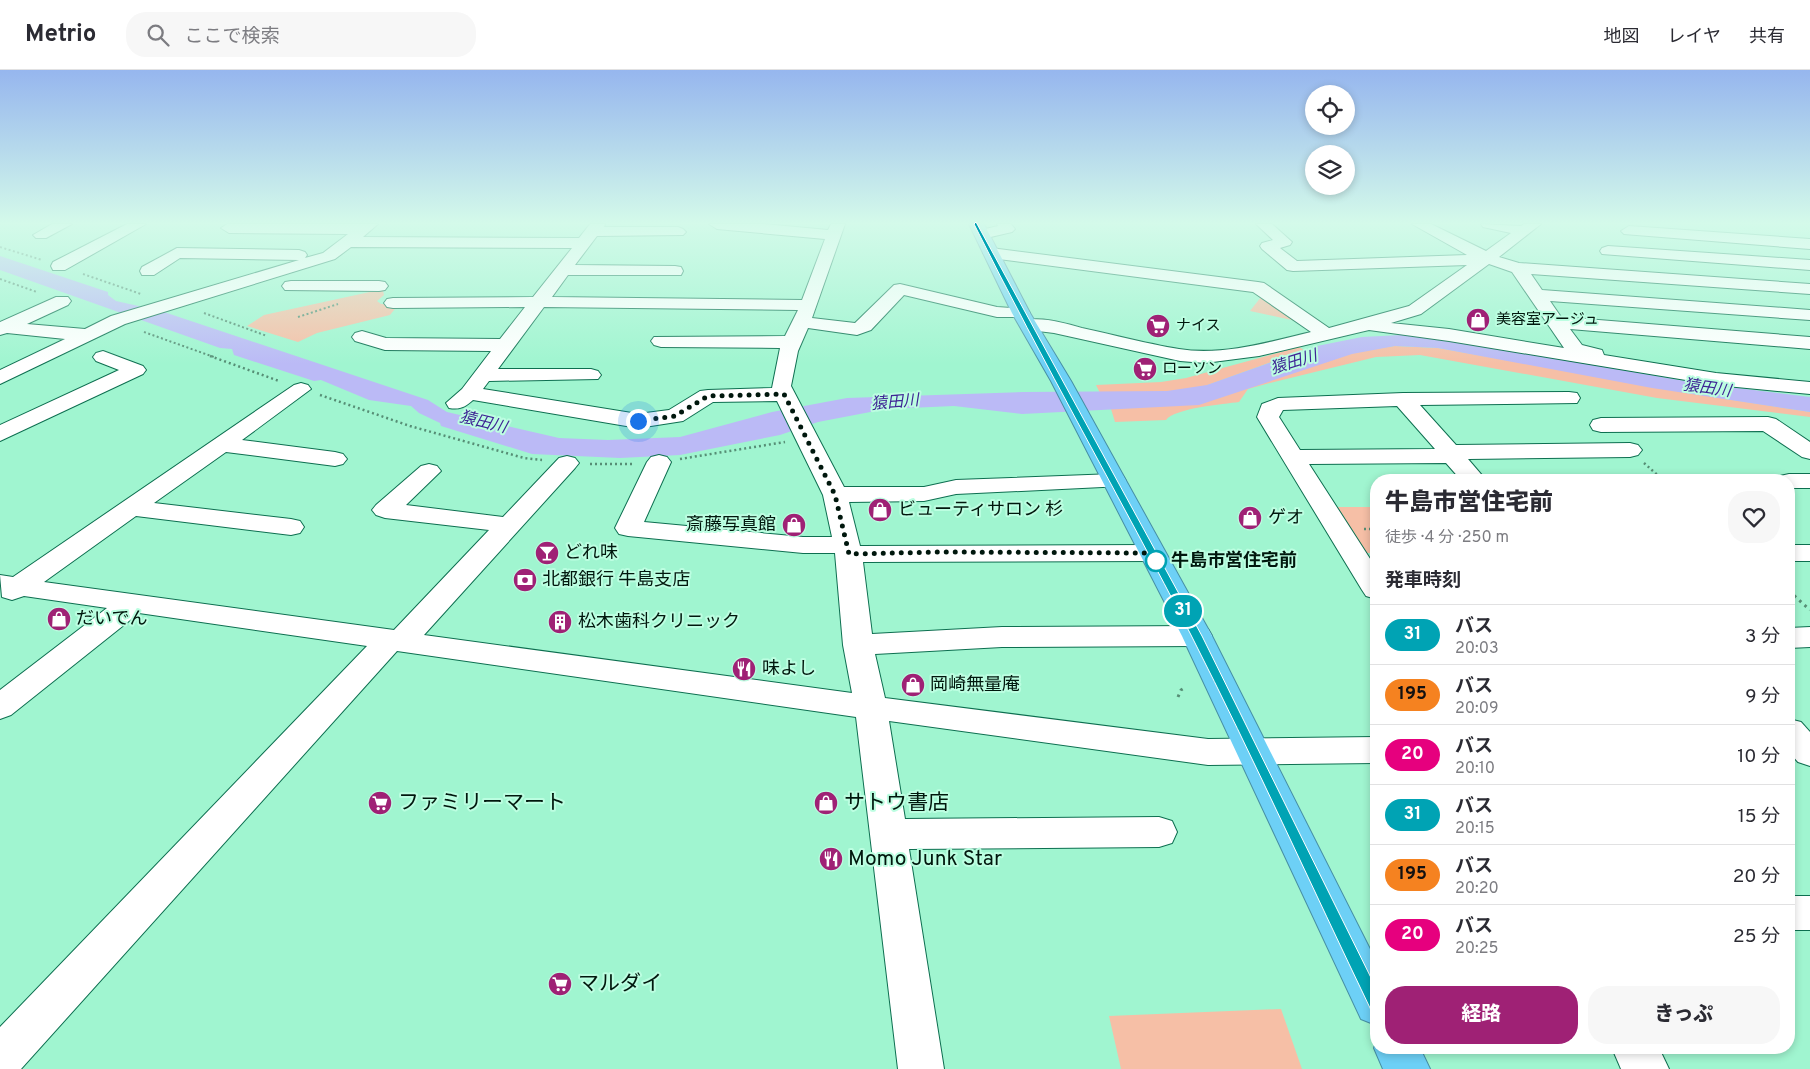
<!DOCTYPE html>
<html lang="ja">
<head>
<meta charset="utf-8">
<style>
	body { margin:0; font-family:Overpass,"Noto Sans JP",sans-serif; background:#f7f7f7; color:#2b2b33; height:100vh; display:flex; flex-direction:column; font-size:19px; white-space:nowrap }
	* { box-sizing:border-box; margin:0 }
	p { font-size:16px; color:#7c7c81 }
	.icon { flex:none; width:28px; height:28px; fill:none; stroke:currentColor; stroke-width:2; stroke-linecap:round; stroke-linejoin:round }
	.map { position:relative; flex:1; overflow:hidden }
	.sheet { position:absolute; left:1370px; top:404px; width:425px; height:580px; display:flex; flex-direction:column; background:#fff; border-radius:20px; box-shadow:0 2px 8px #0003 }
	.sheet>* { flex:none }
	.badge { padding:0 10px; border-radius:16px; font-size:18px; line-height:32px }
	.controls { position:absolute; left:1305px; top:15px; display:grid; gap:10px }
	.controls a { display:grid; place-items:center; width:50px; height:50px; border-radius:50%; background:#fff; box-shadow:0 2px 8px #0003; font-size:25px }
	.you { position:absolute; width:25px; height:25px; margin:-12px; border:4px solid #fff; border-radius:50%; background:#1a73e8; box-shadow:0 0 0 8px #1a73e833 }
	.map>.badge { position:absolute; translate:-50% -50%; box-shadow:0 0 0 2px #fff }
	h2 { padding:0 15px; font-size:19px; line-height:45px }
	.round { display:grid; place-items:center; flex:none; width:52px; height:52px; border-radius:20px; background:#f7f7f7 }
	.headline { display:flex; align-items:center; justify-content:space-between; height:85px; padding:0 15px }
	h1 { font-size:24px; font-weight:800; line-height:38px }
	.primary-button { display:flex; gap:10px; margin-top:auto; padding:10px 15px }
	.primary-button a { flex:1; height:58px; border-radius:20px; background:#9f2175; color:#fff; font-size:20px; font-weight:800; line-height:58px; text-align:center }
	.primary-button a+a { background:#f7f7f7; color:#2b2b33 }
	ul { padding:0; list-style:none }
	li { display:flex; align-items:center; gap:15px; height:60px; padding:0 15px; border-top:1px solid #e1e1e2 }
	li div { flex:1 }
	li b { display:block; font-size:19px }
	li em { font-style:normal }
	li .badge { min-width:55px; font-weight:700; text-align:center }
	header { display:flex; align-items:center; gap:30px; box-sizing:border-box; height:70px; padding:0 25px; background:#fff; border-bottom:1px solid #e1e1e2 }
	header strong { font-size:24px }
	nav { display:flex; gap:28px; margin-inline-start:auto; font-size:18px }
	.search { width:350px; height:45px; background:#f7f7f7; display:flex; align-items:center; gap:12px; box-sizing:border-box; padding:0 18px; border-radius:20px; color:#7c7c81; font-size:19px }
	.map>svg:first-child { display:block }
	.green { fill:#f6bfa6 }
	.water { fill:#bbbaf6 }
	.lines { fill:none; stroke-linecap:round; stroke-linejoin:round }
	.minor-casing { stroke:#0d6f50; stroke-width:2 }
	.highway-casing { stroke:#478fa4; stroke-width:2 }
	.path-far2 { stroke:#568e75; stroke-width:2; stroke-dasharray:2 2.5; stroke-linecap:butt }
	.path-far1 { stroke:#568e75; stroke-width:2.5; stroke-dasharray:2 3; stroke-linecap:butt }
	.path { stroke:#568e75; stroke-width:3; stroke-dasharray:2.5 4.5; stroke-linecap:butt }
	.minor { fill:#fff; fill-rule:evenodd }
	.highway { fill:#6dd0f6; fill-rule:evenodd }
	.line { fill:#00a3b4; stroke:#fff }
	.walk { stroke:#00170d; stroke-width:5; stroke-dasharray:0 9 }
	.stop-dot { fill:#fff; stroke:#00a3b4; stroke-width:2.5 }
	.labels { text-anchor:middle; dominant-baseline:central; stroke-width:4; stroke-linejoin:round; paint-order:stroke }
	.far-poi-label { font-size:15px; fill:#00170d; stroke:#bcfee1; text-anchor:start }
	.far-water-label { font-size:16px; font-style:italic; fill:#3f2695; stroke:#bcfee1 }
	.poi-label { font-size:18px; fill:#00170d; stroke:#bcfee1; text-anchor:start }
	.stop-label { font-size:18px; font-weight:bold; fill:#00170d; stroke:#bcfee1; text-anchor:start }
	.near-poi-label { font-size:21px; fill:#00170d; stroke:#bcfee1; text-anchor:start }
</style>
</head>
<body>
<header>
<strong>Metrio</strong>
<div class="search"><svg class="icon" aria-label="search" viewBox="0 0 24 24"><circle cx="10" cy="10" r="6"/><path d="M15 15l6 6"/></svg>ここで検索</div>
<nav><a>地図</a><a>レイヤ</a><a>共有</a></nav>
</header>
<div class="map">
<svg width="1810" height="999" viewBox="0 0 1810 999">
	<rect width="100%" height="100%" fill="#a0f5d0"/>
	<g class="green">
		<path d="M 379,220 L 383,221 L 384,225 L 377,231 L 381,234 L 398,235 L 390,245 L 317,263 L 298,272 L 247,256 L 264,245 Z"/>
		<path d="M 1261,227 L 1296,251 L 1250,241 Z"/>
		<path d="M 1395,276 L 1438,278 L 1720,328 L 1810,342 L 1810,347 L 1657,328 L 1420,285 L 1376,287 L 1266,314 L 1248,319 L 1239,332 C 1224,334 1175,338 1166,350 L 1115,352 L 1111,339 L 1349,281 Z"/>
		<path d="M 1299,277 L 1304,280 L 1194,320 L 1101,325 L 1096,315 L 1161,312 L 1186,308 Z"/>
		<path d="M 1337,437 L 1376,437 L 1376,483 L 1366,483 Z"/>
		<path d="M 1281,939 L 1302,999 L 1121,999 L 1109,946 Z"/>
	</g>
	<path class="water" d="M 0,186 L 108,222 L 108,225 L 116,231 L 161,241 L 428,330 L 447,342 L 559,368 L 608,370 L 680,367 L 772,342 L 847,328 L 1023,322 L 1167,321 L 1207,315 L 1317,276 L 1362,267 L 1401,265 L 1453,271 L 1697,313 L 1810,327 L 1810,342 L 1652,318 L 1438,278 L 1395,276 L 1352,284 L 1199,335 L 1022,344 L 954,336 L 886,339 L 818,352 L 780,365 L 680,385 L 620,388 L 532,384 L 441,356 L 440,353 L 419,343 L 411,336 L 369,330 L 321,310 L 314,311 L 234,285 L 232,279 L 220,278 L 0,200 Z"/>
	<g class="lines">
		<g class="minor-casing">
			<g id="minor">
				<path d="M 52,154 L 72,154 L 46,168 L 36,168 L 33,165 Z"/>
				<path d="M 127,154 L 146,154 L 65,200 L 53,200 L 51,196 L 53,192 Z"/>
				<path d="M 227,154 L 378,154 L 363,167 L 579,168 L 590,154 L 605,154 L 604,157 L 678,157 L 683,159 L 686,162 L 683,165 L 597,166 L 575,195 L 675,196 L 681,197 L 683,201 L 681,205 L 568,205 L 552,227 L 802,230 L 825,169 L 717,159 L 709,154 L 764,154 L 828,160 L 831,154 L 845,154 L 812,248 L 855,253 L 894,215 L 900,214 L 997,237 L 1027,239 L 1030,243 L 1027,247 L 997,247 L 904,225 L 871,260 L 857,265 L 808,258 L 798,281 L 791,316 L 844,417 L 924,417 L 956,410 L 1114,404 L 1123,406 L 1126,411 L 1123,416 L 956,424 L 924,431 L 849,432 L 860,476 L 1152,475 L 1162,477 L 1165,483 L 1162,489 L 1152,491 L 863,492 L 872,564 L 1002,557 L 1197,556 L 1208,559 L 1212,566 L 1208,573 L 1197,576 L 1002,577 L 875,584 L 885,628 L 1208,669 L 1376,667 L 1376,693 L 1208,695 L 889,651 L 905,749 L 1159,747 L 1172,751 L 1177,762 L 1172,773 L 1159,777 L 909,779 L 944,999 L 898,999 L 856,647 L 397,581 L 21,999 L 0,999 L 0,957 L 367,576 L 139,543 L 11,645 L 0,649 L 0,620 L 107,538 L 24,526 L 12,530 L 2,527 L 0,505 L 13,507 L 294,315 L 301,313 L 308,315 L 311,319 L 242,370 L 335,382 L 343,384 L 347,389 L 343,394 L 335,396 L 226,382 L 154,433 L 291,449 L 300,451 L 304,457 L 300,463 L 291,465 L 136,446 L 44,512 L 394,560 L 489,460 L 385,448 L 376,445 L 372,440 L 376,435 L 421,396 L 429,394 L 437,396 L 441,401 L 406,435 L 503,447 L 559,388 L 567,386 L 575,388 L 579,393 L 575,398 L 424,565 L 852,623 L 843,575 L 835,483 L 803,483 L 628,466 L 619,464 L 615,458 L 647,392 L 651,387 L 659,385 L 667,387 L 671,392 L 644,452 L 803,467 L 832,467 L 823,425 L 777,331 L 713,332 L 683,351 L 638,358 L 473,330 C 465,337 460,340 449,338 L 446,333 L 462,319 L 491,281 L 385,280 L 355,271 L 352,267 L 355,263 L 362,261 L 386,268 L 500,269 L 525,237 L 393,238 L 387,237 L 384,233 L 387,229 L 393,228 L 533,227 L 572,178 L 351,177 L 335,189 L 125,254 L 0,314 L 0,300 L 65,269 L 7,263 L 0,265 L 0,252 L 56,227 L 68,227 L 71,231 L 68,235 L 27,254 L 85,259 L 111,246 L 299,190 L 180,188 L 154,205 L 142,205 L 140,201 L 142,197 L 177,178 L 299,180 L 305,182 L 307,185 L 305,188 L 323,183 L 348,164 L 229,163 L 221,158 ZM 544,237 L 798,240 L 785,266 L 654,267 L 651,271 L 654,275 L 661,277 L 780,278 L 772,318 L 708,320 L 700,321 L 669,340 L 638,344 L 483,319 L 489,311 L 598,309 L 601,305 L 598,301 L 591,299 L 498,299 Z"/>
				<path d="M 997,154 L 1011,154 L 1015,159 L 1012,162 L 982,169 L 974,164 L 977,161 L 998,156 Z"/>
				<path d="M 1256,154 L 1272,154 L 1292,172 L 1290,175 L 1280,178 L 1297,191 L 1467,185 L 1412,154 L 1431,154 L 1486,181 L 1511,163 L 1483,157 L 1481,154 L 1521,156 L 1524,154 L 1541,154 L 1499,187 L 1519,193 L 1810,214 L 1810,224 L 1531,204 L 1542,220 L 1810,240 L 1810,250 L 1550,231 L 1561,247 L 1810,267 L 1810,279 L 1570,259 L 1582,275 L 1602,280 L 1604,285 L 1716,303 L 1810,312 L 1810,324 L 1716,315 L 1449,271 L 1369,260 L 1259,286 L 1205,293 L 1180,291 L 1054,263 L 1022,259 L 1020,255 L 1022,251 C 1041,246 1064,253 1082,258 C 1115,265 1147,274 1179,279 C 1222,286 1269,272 1311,262 L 1253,222 L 991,188 L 983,183 L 991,178 L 1258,212 L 1264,213 L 1329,258 L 1409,236 L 1467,195 L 1293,201 L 1287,200 L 1262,179 L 1260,176 L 1262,173 L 1273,170 ZM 1489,194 L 1512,202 L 1564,278 L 1449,259 L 1391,253 L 1421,244 Z"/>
				<path d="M 1629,156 L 1810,169 L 1810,179 L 1624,164 L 1621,161 Z"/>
				<path d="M 1608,176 L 1810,190 L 1810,200 L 1602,184 L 1600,181 L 1602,178 Z"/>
				<path d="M 291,211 L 379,211 L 385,212 L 388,216 L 385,220 L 379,221 L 285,220 L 282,216 L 285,212 Z"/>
				<path d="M 103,281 L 143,296 L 146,300 L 143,304 L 0,371 L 0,355 L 119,300 L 96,291 L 93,287 L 96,283 Z"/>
				<path d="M 1569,322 L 1577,323 L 1580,328 L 1577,333 L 1420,335 L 1456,375 L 1630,373 L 1638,375 L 1642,380 L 1638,385 L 1630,387 L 1468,389 L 1486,410 L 1461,410 L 1446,393 L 1309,394 L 1376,498 L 1376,529 L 1366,526 L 1362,520 L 1257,347 L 1262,334 L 1278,328 L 1403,323 ZM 1397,336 L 1435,379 L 1300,380 L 1279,347 L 1283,340 Z"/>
				<path d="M 1768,347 L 1776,349 L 1810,372 L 1810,389 L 1802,387 L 1763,361 L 1601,362 L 1593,360 L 1590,355 L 1593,350 L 1601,348 Z"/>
				<path d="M 1789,404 L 1810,404 L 1810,418 L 1789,418 L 1789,410 L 1778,410 L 1780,406 Z"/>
				<rect x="1789" y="475" width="21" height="16"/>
				<path d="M 1810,557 L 1810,577 L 1789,578 L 1789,558 Z"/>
				<path d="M 1789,649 L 1801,652 L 1810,662 L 1810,696 L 1798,692 L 1789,682 Z"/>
				<rect x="1789" y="826" width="21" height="34"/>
				<path d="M 1612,978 L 1659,978 L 1669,999 L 1621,999 Z"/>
			</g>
		</g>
		<g class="highway-casing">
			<g id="highway">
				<path d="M 969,154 L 984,154 L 1030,243 L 1071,311 L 1212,566 L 1376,891 L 1376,955 L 1361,949 L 1182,566 L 1051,311 L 1012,243 Z"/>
				<path d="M 1376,972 L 1376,978 L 1420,978 L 1430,999 L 1383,999 L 1374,978 Z"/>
			</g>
		</g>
		<g class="path-far2">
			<path d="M 0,177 L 42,190"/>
			<path d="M 83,204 L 141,224"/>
			<path d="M 0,209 L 37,222"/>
			<path d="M 204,243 L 267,266"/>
			<path d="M 298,247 L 338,234"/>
			<path d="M 144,262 L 214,287"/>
		</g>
		<g class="path-far1">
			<path d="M 210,286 L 279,311"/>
			<path d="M 320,325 L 410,356 L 524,388 L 542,390"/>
			<path d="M 680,389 L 785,372"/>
			<path d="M 1644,393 L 1663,410"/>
			<path d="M 590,394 L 634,394"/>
			<path d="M 1364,459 L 1376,459"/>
		</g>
		<g class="path">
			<path d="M 1789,521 L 1810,540"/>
			<path d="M 1178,627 L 1181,620 L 1186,617"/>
		</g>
		<use href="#minor" class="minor"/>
		<use href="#highway" class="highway"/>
	</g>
	<linearGradient id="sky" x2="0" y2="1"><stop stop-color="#96b6ee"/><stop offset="0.52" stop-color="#d4faea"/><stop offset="1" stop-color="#d4faea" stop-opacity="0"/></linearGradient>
	<rect width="1810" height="294" fill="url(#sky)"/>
	<path class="line" d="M 976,152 L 1202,566 L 1382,930 L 1384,935 L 1382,940 L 1376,943 L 1371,940 C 1311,815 1254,689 1191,565 C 1120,427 1043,293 974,154 Z"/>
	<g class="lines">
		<path class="walk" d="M 638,351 L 675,346 L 708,326 L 784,324 L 835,425 L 849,484 L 940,482 L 1152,483 L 1156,491"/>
	</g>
	<defs>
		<g id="shop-disc" transform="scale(1.25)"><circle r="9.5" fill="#9f2175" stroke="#bcfee1"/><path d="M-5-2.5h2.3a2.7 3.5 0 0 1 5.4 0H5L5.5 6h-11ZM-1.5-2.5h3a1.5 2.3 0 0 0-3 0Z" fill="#fff"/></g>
		<g id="supermarket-disc" transform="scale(1.25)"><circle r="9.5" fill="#9f2175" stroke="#bcfee1"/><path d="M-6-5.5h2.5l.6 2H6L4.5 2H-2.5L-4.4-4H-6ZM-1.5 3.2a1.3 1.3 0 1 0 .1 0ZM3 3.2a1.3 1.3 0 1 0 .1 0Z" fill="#fff"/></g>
		<g id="bar-disc" transform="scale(1.25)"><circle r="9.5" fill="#9f2175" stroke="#bcfee1"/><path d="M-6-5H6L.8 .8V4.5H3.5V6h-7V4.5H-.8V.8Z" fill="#fff"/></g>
		<g id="bank-disc" transform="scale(1.25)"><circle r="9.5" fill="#9f2175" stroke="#bcfee1"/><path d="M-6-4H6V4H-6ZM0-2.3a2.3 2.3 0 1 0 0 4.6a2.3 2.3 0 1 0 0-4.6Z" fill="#fff"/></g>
		<g id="building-disc" transform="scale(1.25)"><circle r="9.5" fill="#9f2175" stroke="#bcfee1"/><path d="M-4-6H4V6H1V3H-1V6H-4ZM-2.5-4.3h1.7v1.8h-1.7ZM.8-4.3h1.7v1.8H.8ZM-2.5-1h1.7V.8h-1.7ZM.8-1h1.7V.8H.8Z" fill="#fff"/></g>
		<g id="restaurant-disc" transform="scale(1.25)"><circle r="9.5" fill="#9f2175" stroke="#bcfee1"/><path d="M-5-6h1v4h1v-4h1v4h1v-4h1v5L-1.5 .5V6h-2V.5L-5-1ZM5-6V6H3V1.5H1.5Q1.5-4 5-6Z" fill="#fff"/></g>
	</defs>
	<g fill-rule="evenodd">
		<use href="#shop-disc" x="1478" y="250"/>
		<use href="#supermarket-disc" x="1158" y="256"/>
		<use href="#supermarket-disc" x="1145" y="299"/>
		<use href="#shop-disc" x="880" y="440"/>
		<use href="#shop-disc" x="1250" y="448"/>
		<use href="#shop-disc" x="794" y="455"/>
		<use href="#bar-disc" x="547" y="483"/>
		<use href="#bank-disc" x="525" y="510"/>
		<use href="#shop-disc" x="59" y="549"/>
		<use href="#building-disc" x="560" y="552"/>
		<use href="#restaurant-disc" x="744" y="599"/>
		<use href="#shop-disc" x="913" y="615"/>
		<use href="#supermarket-disc" x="380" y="733"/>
		<use href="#shop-disc" x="826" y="733"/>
		<use href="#restaurant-disc" x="831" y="789"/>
		<use href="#supermarket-disc" x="560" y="914"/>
	</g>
	<circle class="stop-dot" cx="1156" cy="491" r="10"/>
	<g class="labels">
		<g class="far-poi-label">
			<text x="1496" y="250">美容室アージュ</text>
			<text x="1176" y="256">ナイス</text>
			<text x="1162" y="299">ローソン</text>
		</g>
		<g class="far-water-label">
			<text transform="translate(1294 293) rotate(-17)">猿田川</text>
			<text transform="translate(1707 319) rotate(8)">猿田川</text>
			<text transform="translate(895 333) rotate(-5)">猿田川</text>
			<text transform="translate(483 353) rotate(14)">猿田川</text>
		</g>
		<g class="poi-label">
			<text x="898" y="440">ビューティサロン 杉</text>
			<text x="1268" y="448">ゲオ</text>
			<text x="776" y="455" text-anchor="end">斎藤写真館</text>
			<text x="564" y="483">どれ味</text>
			<text x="542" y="510">北都銀行 牛島支店</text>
			<text x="76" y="549">だいでん</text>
			<text x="578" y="552">松木歯科クリニック</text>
			<text x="762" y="599">味よし</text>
			<text x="930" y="615">岡崎無量庵</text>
		</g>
		<g class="stop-label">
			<text x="1171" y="491">牛島市営住宅前</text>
		</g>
		<g class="near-poi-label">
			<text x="398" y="733">ファミリーマート</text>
			<text x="844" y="733">サトウ書店</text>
			<text x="848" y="789">Momo Junk Star</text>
			<text x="578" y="914">マルダイ</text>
		</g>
	</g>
</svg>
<div class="controls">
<a><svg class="icon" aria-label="locate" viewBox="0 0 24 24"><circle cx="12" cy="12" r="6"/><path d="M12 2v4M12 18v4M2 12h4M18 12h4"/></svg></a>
<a><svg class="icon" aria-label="layers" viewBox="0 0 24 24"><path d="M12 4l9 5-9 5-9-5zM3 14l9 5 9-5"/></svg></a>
</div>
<div class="you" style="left:638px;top:351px"></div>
<b class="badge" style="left:1183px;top:541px;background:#00a3b4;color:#fff">31</b>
<section class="sheet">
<div class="headline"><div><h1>牛島市営住宅前</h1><p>徒歩 · 4 分 · 250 m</p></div><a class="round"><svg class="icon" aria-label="heart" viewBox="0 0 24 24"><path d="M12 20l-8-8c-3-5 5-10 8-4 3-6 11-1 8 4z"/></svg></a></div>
<h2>発車時刻</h2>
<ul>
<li><span class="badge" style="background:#00a3b4;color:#fff">31</span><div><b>バス</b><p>20:03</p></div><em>3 分</em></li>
<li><span class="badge" style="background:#f58220;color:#111">195</span><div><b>バス</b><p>20:09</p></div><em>9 分</em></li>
<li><span class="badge" style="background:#e6007e;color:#fff">20</span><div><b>バス</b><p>20:10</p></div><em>10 分</em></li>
<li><span class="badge" style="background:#00a3b4;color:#fff">31</span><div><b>バス</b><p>20:15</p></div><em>15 分</em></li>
<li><span class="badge" style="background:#f58220;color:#111">195</span><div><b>バス</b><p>20:20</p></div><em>20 分</em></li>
<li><span class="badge" style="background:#e6007e;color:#fff">20</span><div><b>バス</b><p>20:25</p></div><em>25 分</em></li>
</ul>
<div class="primary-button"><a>経路</a><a>きっぷ</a></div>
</section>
</div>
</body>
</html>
